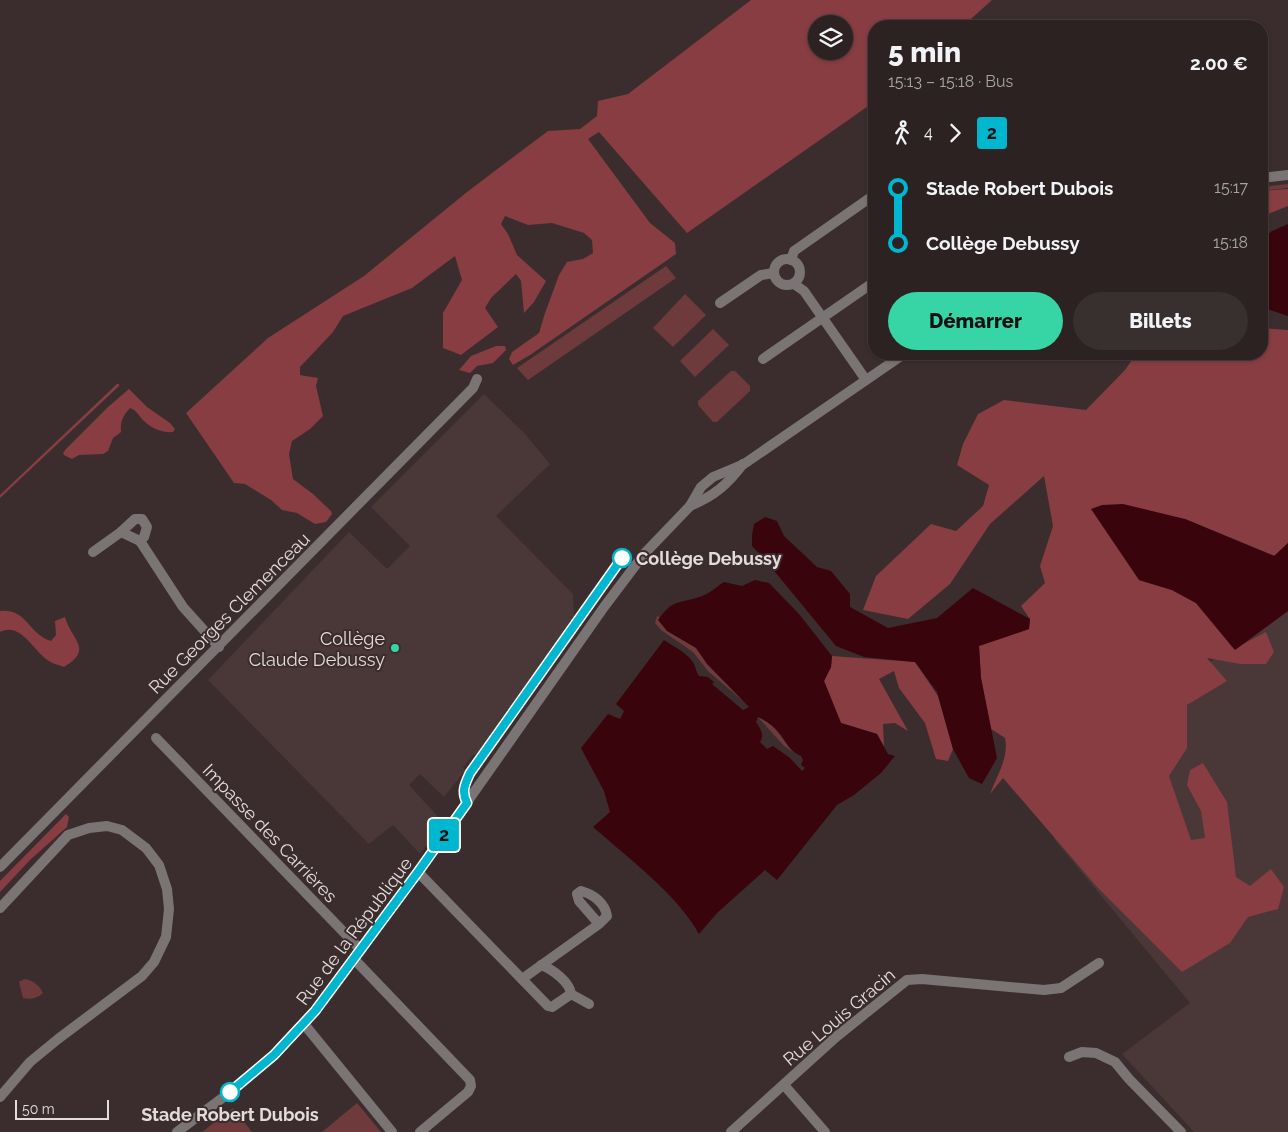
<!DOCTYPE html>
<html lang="fr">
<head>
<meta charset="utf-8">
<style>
	body { margin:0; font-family:Raleway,sans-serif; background:#382f2f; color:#f1f3f6; height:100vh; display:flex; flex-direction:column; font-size:19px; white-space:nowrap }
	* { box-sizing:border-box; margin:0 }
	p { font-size:16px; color:#a6a4a5 }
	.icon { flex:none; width:28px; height:28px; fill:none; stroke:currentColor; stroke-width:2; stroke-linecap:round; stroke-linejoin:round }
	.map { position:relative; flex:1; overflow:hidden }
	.drawer { position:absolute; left:868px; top:20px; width:400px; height:340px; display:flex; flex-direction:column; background:#2c2222; border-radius:20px; box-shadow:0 1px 4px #0004,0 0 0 1px #483f40 }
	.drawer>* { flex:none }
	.badge { padding:0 10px; border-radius:4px; font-size:18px; line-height:32px }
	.tools { position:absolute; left:808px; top:15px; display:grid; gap:10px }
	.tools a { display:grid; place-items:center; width:45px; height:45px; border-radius:50%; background:#2c2222; box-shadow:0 1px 4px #0004,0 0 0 1px #483f40; font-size:25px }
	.scale { position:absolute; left:15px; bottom:12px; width:94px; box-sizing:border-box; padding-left:5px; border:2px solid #e4dbdb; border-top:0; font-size:14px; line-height:18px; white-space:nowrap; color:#e4dbdb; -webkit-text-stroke:4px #3b2d2d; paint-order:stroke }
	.map>.badge { position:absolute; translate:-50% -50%; box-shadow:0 0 0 2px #fff }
	.legs { display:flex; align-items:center; gap:8px; height:55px; padding:0 20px; font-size:16px }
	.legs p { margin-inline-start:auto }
	.summary { display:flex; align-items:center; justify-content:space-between; height:85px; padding:0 20px }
	h1 { font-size:28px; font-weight:800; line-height:38px }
	.primary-button { display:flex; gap:10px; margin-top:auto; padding:10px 20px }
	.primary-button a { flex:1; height:58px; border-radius:30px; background:#37d4a6; color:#111; font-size:20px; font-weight:800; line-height:58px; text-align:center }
	.primary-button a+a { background:#382f2f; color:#f1f3f6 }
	ul { padding:0 20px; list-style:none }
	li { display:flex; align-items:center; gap:18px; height:55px; font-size:19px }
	li i { display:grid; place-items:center; width:8px; height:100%; margin:0 6px; background:currentColor }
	li i::after { content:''; width:12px; height:12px; margin:-6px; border:4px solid; border-radius:50%; background:#2c2222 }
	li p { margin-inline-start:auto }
	li:first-child i { background:linear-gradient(#0000 50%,currentColor 0) }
	li:last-child i { background:linear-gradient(currentColor 50%,#0000 0) }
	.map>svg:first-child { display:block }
	.built { fill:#4a3737 }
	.green { fill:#6e3a3c }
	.forest { fill:#873d41; fill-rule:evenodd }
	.water { fill:#39040c; fill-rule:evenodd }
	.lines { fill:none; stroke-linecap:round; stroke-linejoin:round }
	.minor { stroke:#7b7474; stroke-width:10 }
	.tertiary { stroke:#7b7474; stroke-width:10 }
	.line-1-casing { stroke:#fff; stroke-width:11 }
	.line-1 { stroke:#01b7cf; stroke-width:8 }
	.stop-1-dot { fill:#fff; stroke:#01b7cf; stroke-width:2.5 }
	.poi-dot { fill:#37d4a6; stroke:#3b2d2d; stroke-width:2 }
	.labels { text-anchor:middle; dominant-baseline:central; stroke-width:4; stroke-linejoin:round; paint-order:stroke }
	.stop-label { font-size:18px; font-weight:bold; fill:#e4dbdb; stroke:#3b2d2d; text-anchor:start }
	.street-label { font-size:18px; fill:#e4dbdb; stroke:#3b2d2d }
	.poi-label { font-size:18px; fill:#e4dbdb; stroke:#3b2d2d; text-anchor:end }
</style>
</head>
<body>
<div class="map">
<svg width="1288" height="1132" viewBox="0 0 1288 1132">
	<rect width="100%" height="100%" fill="#3b2d2d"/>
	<g class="built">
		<path d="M 484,394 L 525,434 L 550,464 L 496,516 L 573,594 L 574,616 L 477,754 L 473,755 L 463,767 L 465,771 L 444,797 L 420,774 L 409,785 L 443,822 L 420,854 L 393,825 L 369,844 L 208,680 L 349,532 L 387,569 L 410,546 L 371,507 Z"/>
		<path d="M 1288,611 L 1288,1132 L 1194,1132 L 1122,1054 L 1190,1003 L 1054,839 L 1174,737 L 1204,666 Z"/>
	</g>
	<g class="green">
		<path d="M 1288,184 L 1288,188 L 1261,191 L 1261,187 Z"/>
		<path d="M 666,266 L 676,278 L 528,380 L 517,368 Z"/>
		<path d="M 685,294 L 706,315 L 673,347 L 653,328 Z"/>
		<path d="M 713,329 L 729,345 L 695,377 L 680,361 Z"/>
		<path d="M 731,371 L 735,371 L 750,386 L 750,391 L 717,422 L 713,422 L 698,405 L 698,401 Z"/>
		<path d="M 657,616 L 664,619 L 699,647 L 749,706 L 708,671 L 693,652 L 661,630 L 655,623 Z"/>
		<path d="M 758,717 C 777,725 780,738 793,752 L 784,746 Z"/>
		<path d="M 24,979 C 33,980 39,985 43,993 C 38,998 30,1000 23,998 L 19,982 Z"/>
		<path d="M 357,1103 L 381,1132 L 322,1132 Z"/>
		<path d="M 233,1108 L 252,1132 L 202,1132 Z"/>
	</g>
	<g class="forest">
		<path d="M 751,0 L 992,0 L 963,26 L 940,26 L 935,20 L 925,26 L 874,26 L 874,102 L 687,233 L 599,132 L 588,139 L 650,223 L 675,243 L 676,254 L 530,355 L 513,365 L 509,359 L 512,352 L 539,333 L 545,313 L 559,275 L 567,262 L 583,259 L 593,253 L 592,240 L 584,233 L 552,223 L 528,225 L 505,216 L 501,224 L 508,234 L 517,255 L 546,281 L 534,302 L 524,313 L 521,281 L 516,274 L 491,298 L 485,308 L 498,327 L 461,355 L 443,348 L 443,313 L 462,280 L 455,256 L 412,288 L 343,316 L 333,332 L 300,367 L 300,375 L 318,378 L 316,386 L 323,416 L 310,429 L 292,441 L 289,454 L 293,479 L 313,494 L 331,511 L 332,514 L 326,522 L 315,524 L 297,513 L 282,510 L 271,500 L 245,484 L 234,483 L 186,413 L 268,338 L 364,276 L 467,192 L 548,131 L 580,129 L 597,116 L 598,101 L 628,94 ZM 816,24 L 844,24 L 844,51 L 816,51 Z"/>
		<path d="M 1288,189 L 1288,206 L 1261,217 L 1261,191 Z"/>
		<path d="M 1261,328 L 1288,330 L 1288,543 L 1275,556 L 1185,519 L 1139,580 L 1172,590 L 1196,603 L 1234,649 L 1266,632 L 1274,652 L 1266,664 L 1240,664 L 1207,658 L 1227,681 L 1187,705 L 1187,748 L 1169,776 L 1191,840 L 1205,838 L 1201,811 L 1187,785 L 1190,770 L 1203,763 L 1227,802 L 1236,877 L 1250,886 L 1271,869 L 1284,887 L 1278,909 L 1248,917 L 1230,943 L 1182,972 L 1097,887 L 1003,778 L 990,794 C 997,775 1009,758 1005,738 L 991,729 L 981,678 L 979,646 L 1029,629 L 1030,619 L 1021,606 L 1045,583 L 1040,566 L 1053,526 L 1044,476 L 990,524 L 950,584 L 908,619 L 863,610 L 876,576 L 931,524 L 956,531 L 983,506 L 989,485 L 957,465 L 963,444 L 978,414 L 1004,400 L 1086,410 L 1125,370 L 1136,354 L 1261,354 Z"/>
		<path d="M 496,346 L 505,346 L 506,350 L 493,363 L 477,366 L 470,373 L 459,370 L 471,356 Z"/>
		<path d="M 117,384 L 119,384 L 119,386 L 0,498 L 0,495 Z"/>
		<path d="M 129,389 L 147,407 L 170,423 L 175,429 L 173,432 C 163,433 153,429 145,422 C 139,417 138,411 130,408 C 123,416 120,421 121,432 L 113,438 L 108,451 L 103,454 L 79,455 L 72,459 L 64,455 L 63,453 L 66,449 L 108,407 Z"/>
		<path d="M 0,611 C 27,608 29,635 51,641 L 56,635 L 55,621 L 65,617 C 72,641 94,649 64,667 C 60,665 53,664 49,661 C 34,652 21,621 0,632 Z"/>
		<path d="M 832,656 L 915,662 L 938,696 L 953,749 L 948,761 L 936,759 L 925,723 L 899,688 L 894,671 L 879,679 L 908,731 L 895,723 L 883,724 L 884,747 L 877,734 L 841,723 L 824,681 L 831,667 Z"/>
		<path d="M 66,814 L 69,817 L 67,827 L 30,860 L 0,892 L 0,881 Z"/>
	</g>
	<g class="water">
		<path d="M 1288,224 L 1288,316 L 1270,310 L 1261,313 L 1261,233 L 1267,235 L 1272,231 Z"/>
		<path d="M 1123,504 L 1185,519 L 1274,556 L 1288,543 L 1288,611 L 1235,650 L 1196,603 L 1172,590 L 1139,580 L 1091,509 L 1102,505 Z"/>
		<path d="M 765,517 L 777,521 L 784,536 L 817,567 L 831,571 L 850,594 L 850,607 L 888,628 L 937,618 L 973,588 L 1030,619 L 1029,629 L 979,646 L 981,678 L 997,758 L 982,784 L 969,778 L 953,749 L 937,692 L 915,662 L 864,657 L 836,646 L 766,561 L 752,546 L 752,535 L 754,524 Z"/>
		<path d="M 755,580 L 769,583 L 799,614 L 832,656 L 831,667 L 824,681 L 841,723 L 877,734 L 888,754 L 895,756 L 881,773 L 854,795 L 837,805 L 777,880 L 765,870 L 717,913 L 699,934 C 677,894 628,858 593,827 L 610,812 L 604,791 L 581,748 L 608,714 L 620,719 L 624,711 L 616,704 L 664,640 C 674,647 688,653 694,664 C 696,668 696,672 699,676 L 708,677 L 714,682 L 712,684 L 743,710 L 749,707 L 707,664 L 696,648 L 667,631 L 658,620 C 673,599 678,604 699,597 C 708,595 716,587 724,582 L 742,586 ZM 758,717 C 767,721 775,727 781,735 C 787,744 791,752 801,756 L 803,760 L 801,765 L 805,768 L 802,771 L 790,758 L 773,746 L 767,749 L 760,742 C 765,735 760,728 756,722 Z"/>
	</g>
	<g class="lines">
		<g class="minor">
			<circle cx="787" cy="272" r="13"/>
			<path d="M 791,260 L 794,251 L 874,195"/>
			<path d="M 794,284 L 804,291 L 866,380"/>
			<path d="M 720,303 L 761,275 L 774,273"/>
			<path d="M 763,359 L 874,282"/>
			<path d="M 121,532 L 140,541"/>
			<path d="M 93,552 L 121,532 L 135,519 L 142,519 L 147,527 L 144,537 L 140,541 L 183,607 L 219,647"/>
			<path d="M 156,738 L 361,950"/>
			<path d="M 0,867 L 473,388 L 477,379"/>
			<path d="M 418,872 L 548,1006 L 552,1007 L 571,994 L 589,1004"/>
			<path d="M 0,908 L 68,835 L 89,828 L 107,826 L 122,830 L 146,848 L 159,865 L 167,889 L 169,909 L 166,937 L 154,962 L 142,976 L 58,1039 L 30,1062 L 0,1097"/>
			<path d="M 354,959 L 470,1080 L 471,1086 L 468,1092 L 420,1132"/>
			<path d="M 541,965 C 552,969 570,982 571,994"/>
			<path d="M 522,979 L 599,924 L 607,916 C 605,903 593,894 581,891 L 577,894 L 579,901 L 599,924"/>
			<path d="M 304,1024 L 392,1132"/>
			<path d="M 1069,1057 L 1082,1052 L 1096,1053 L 1115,1062 L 1129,1079 L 1181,1132"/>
			<path d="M 784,1085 L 825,1132"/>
			<path d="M 731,1132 L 836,1037 L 907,980 L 922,979 L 1044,990 L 1061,988 L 1099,963"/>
		</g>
		<g class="tertiary">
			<path d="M 1261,178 L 1288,175"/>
			<path d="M 690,506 C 714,496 727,485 743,464"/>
			<path d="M 177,1132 L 225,1096 L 274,1055 L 315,1011 L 418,872 L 604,607 L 644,554 L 690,506 L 701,487 L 713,477 L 744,464 L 904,354"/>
		</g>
	</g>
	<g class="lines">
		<g class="line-1-casing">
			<path id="line-1" d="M 230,1092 L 274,1055 L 315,1011 L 418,872 L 467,803 C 461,791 465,784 470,773 L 622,558"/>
		</g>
		<use href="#line-1" class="line-1"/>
	</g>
	<g class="stop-1-dot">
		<circle cx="622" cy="558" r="9"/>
		<circle cx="230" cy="1092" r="9"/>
	</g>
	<circle class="poi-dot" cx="395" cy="648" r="5"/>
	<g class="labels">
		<g class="stop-label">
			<text x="636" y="558">Collège Debussy</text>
			<text x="230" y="1114" text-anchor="middle">Stade Robert Dubois</text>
		</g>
		<g class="street-label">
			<text transform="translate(229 613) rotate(-45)">Rue Georges Clemenceau</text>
			<text transform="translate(270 833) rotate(46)">Impasse des Carrières</text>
			<text transform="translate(354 931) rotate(-53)">Rue de la République</text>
			<text transform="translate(839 1017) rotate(-40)">Rue Louis Gracin</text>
		</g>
		<g class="poi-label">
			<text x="385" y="638">Collège<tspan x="385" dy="21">Claude Debussy</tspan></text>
		</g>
	</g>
</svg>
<div class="tools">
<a><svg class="icon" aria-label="layers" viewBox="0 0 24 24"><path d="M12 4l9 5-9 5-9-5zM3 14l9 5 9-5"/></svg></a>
</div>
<div class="scale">50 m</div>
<b class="badge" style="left:444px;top:835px;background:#01b7cf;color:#111">2</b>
<section class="drawer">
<div class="summary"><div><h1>5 min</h1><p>15:13 – 15:18 · Bus</p></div><b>2.00 €</b></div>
<div class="legs"><svg class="icon" aria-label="walk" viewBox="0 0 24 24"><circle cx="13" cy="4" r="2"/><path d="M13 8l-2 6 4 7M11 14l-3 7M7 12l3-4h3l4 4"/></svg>4<svg class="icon" aria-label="forward" viewBox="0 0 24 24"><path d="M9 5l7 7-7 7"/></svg><b class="badge" style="background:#01b7cf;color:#111">2</b></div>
<ul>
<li><i style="color:#01b7cf"></i><b>Stade Robert Dubois</b><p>15:17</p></li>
<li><i style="color:#01b7cf"></i><b>Collège Debussy</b><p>15:18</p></li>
</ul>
<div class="primary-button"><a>Démarrer</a><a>Billets</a></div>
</section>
</div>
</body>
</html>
